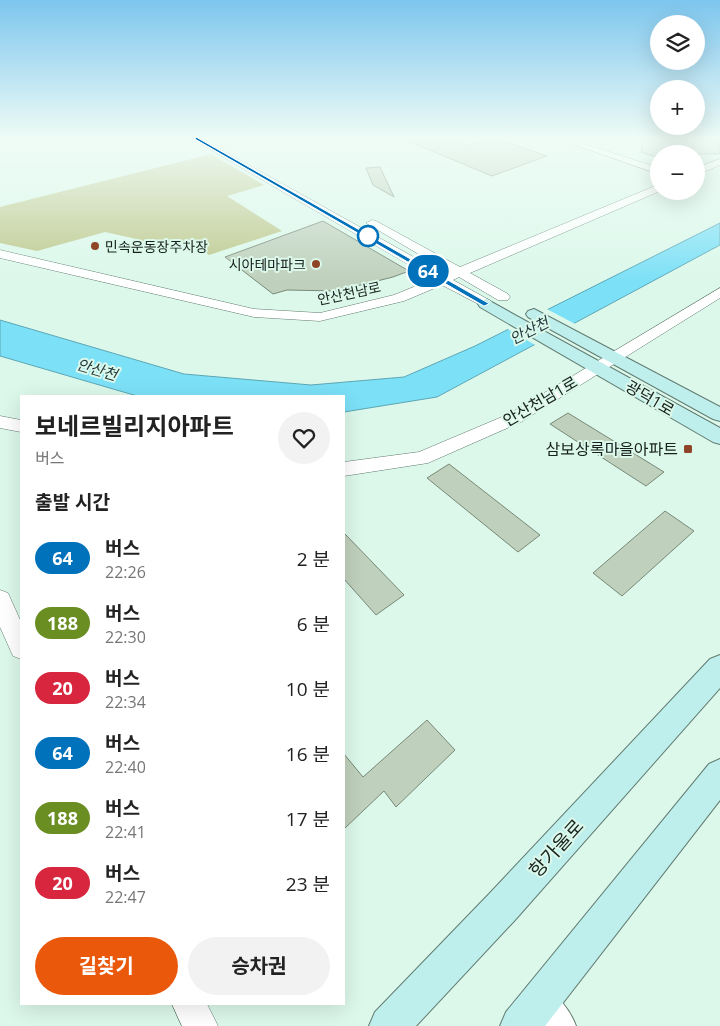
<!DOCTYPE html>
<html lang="ko">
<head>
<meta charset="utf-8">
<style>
	body { margin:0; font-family:"Open Sans","Noto Sans KR",sans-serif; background:#f2f2f2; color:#222; height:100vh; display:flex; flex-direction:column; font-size:19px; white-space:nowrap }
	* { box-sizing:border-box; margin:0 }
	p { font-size:16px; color:#767676 }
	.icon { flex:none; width:28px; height:28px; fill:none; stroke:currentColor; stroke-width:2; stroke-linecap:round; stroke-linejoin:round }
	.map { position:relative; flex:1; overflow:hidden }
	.details { position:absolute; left:20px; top:395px; width:325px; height:610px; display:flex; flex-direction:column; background:#fff; border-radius:0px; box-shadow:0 5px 20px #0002 }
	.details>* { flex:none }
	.badge { padding:0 10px; border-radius:16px; font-size:18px; line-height:32px }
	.fabs { position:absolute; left:650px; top:15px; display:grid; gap:10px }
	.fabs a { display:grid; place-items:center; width:55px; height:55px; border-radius:50%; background:#fff; box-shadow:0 5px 20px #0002; font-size:25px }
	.map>.badge { position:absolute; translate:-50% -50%; box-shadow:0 0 0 2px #fff }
	h2 { padding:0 15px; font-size:19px; line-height:45px }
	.round { display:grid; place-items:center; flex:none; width:52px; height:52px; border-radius:26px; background:#f2f2f2 }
	.summary { display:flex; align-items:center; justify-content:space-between; height:85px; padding:0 15px }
	h1 { font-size:24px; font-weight:700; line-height:38px }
	.primary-button { display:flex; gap:10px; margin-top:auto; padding:10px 15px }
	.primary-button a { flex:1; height:58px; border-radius:30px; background:#ea580c; color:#fff; font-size:20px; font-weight:700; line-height:58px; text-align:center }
	.primary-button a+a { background:#f2f2f2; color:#222 }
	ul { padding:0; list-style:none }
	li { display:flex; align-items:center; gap:15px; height:65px; padding:0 15px }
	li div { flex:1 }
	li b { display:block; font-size:19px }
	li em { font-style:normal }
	li .badge { min-width:55px; font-weight:700; text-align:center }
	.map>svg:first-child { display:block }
	.green { fill:#bdc78b }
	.water { fill:#7ce0f7; stroke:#5da6b5 }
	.pier { fill:#dcf8eb }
	.building { fill:#bfd0bc; stroke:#798977 }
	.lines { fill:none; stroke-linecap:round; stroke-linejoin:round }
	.minor-casing { stroke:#627b70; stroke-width:2 }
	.tertiary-casing { stroke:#627b70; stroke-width:1 }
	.secondary-casing { stroke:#627b70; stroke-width:2 }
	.minor { fill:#fff; fill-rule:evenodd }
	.tertiary { fill:#fff; fill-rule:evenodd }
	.secondary { fill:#beefed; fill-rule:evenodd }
	.line { fill:#0072bc; stroke:#fff }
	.stop-dot { fill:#fff; stroke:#0072bc; stroke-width:2.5 }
	.poi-dot { fill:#8e4526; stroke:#dcf8eb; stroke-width:2 }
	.labels { text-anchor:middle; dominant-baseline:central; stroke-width:4; stroke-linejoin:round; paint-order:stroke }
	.far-poi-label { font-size:14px; fill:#16201c; stroke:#dcf8eb; text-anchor:start }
	.far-street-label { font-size:14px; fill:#16201c; stroke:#dcf8eb }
	.far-water-label { font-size:15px; font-style:italic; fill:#1f363c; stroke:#dcf8eb }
	.street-label { font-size:16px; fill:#16201c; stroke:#dcf8eb }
	.poi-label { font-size:16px; fill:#16201c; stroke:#dcf8eb; text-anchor:end }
	.near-street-label { font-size:19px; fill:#16201c; stroke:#dcf8eb }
</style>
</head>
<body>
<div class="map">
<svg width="720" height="1026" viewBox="0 0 720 1026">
	<rect width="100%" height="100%" fill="#dcf8eb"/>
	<path class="green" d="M 211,154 L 264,185 L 227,196 L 282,231 L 209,255 L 190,240 L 163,249 L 141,240 L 105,232 L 37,251 L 0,243 L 0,207 Z"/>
	<path class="water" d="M 720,223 L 720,245 L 437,397 L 344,412 L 344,396 L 137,396 L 0,356 L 0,320 L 184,374 L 311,385 L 404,377 L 475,346 Z"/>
	<path class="pier" d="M 545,308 L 577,325 L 537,346 L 506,328 Z"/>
	<g class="building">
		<path d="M 403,139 L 454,139 L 470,145 L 489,139 L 497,139 L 547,156 L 492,176 Z"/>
		<path d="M 643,139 L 720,139 L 720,154 L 659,154 L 659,158 L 641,152 Z"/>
		<path d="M 380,167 L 394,197 L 373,185 L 366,168 Z"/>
		<path d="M 323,221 L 409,271 L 393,277 L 337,291 L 287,290 L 273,294 L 225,257 Z"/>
		<path d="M 568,413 L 664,472 L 646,486 L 550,424 Z"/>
		<path d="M 449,464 L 540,535 L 518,552 L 427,478 Z"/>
		<path d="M 665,511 L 694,531 L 622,596 L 593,573 Z"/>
		<path d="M 344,533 L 404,595 L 376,615 L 344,579 Z"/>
		<path d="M 427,720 L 455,750 L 396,807 L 384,791 L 344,829 L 344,754 L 363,777 Z"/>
	</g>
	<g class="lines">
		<g class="minor-casing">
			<path id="minor" d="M 541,986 C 557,993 570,1010 576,1026 L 544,1026 L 531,1010 L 527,1000 L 531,990 Z"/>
		</g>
		<g class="tertiary-casing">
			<g id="tertiary">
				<path d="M 192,139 L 202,139 L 444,274 L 449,272 L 366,223 L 372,220 L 376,221 L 460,267 L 655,186 L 659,185 L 660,191 L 470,273 L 508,294 L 510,297 L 508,300 L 498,300 L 459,277 L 453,280 L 491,301 L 493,304 L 491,307 L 486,308 L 442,285 L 404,301 L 320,321 L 254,317 L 0,258 L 0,250 L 254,309 L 320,313 L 394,295 L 433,279 Z"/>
				<path d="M 558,139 L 569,139 L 659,168 L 659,174 Z"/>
				<path d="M 720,159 L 720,165 L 696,175 L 696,168 Z"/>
				<path d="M 720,288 L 720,298 L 521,422 L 428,463 L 344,476 L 344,462 L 419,452 L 509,414 Z"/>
				<path d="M 0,416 L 21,420 L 21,432 L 0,428 Z"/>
				<path d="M 0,590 L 8,593 L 21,622 L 21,659 L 13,656 L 0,627 Z"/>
				<path d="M 172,1004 L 207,1004 L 218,1026 L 182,1026 Z"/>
			</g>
		</g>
		<g class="secondary-casing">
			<g id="secondary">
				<path d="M 486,299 L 720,428 L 720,444 L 713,442 L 480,307 L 478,304 L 480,301 Z"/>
				<path d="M 534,309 L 720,407 L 720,421 L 713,419 L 528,317 L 526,314 L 528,311 Z"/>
				<path d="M 720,655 L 720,688 L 515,920 L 416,1026 L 369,1026 L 375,1012 L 489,894 L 710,659 Z"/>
				<path d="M 720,759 L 720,800 L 545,1026 L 500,1026 L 506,1012 L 709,764 Z"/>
			</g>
		</g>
		<use href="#minor" class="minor"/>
		<use href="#tertiary" class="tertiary"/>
		<use href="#secondary" class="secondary"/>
	</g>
	<linearGradient id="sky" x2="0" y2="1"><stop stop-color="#7dc6ee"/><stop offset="0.49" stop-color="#effcf6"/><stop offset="1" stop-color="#effcf6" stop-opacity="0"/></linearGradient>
	<rect width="720" height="282" fill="url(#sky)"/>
	<path class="line" d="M 196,137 L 488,303 L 489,304 L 484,306 L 195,139 Z"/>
	<circle class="stop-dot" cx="368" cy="236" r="10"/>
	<g class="poi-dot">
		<circle cx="95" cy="246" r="5"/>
		<circle cx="316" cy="264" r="5"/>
		<rect x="683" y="444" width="10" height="10" rx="2.5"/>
	</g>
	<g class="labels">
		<g class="far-poi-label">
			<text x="105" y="246">민속운동장주차장</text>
			<text x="306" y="264" text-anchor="end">시아테마파크</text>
		</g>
		<g class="far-street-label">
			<text transform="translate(349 293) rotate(-12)">안산천남로</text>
		</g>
		<g class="far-water-label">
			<text transform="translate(529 330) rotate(-27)">안산천</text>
			<text transform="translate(97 369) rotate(16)">안산천</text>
		</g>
		<g class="street-label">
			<text transform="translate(650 398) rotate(30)">광덕1로</text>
			<text transform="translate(540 401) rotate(-30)">안산천남1로</text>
		</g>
		<g class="poi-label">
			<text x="678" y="449">삼보상록마을아파트</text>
		</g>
		<g class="near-street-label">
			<text transform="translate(556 848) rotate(-48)">항가울로</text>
		</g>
	</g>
</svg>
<div class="fabs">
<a><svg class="icon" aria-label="layers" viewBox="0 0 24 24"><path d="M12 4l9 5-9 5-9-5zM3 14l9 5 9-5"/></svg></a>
<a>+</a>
<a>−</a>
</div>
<b class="badge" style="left:428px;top:271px;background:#0072bc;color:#fff">64</b>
<section class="details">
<div class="summary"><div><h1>보네르빌리지아파트</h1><p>버스</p></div><a class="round"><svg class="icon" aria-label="heart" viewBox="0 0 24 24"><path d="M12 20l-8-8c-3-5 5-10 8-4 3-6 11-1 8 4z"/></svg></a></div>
<h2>출발 시간</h2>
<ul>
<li><span class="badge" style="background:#0072bc;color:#fff">64</span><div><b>버스</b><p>22:26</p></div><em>2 분</em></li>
<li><span class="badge" style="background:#6b8e23;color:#fff">188</span><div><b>버스</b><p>22:30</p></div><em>6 분</em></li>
<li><span class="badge" style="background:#d7263d;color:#fff">20</span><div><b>버스</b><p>22:34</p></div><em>10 분</em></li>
<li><span class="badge" style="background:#0072bc;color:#fff">64</span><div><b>버스</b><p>22:40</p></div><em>16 분</em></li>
<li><span class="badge" style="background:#6b8e23;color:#fff">188</span><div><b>버스</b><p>22:41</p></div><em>17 분</em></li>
<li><span class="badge" style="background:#d7263d;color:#fff">20</span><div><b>버스</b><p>22:47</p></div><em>23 분</em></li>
</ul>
<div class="primary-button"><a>길찾기</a><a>승차권</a></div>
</section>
</div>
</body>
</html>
